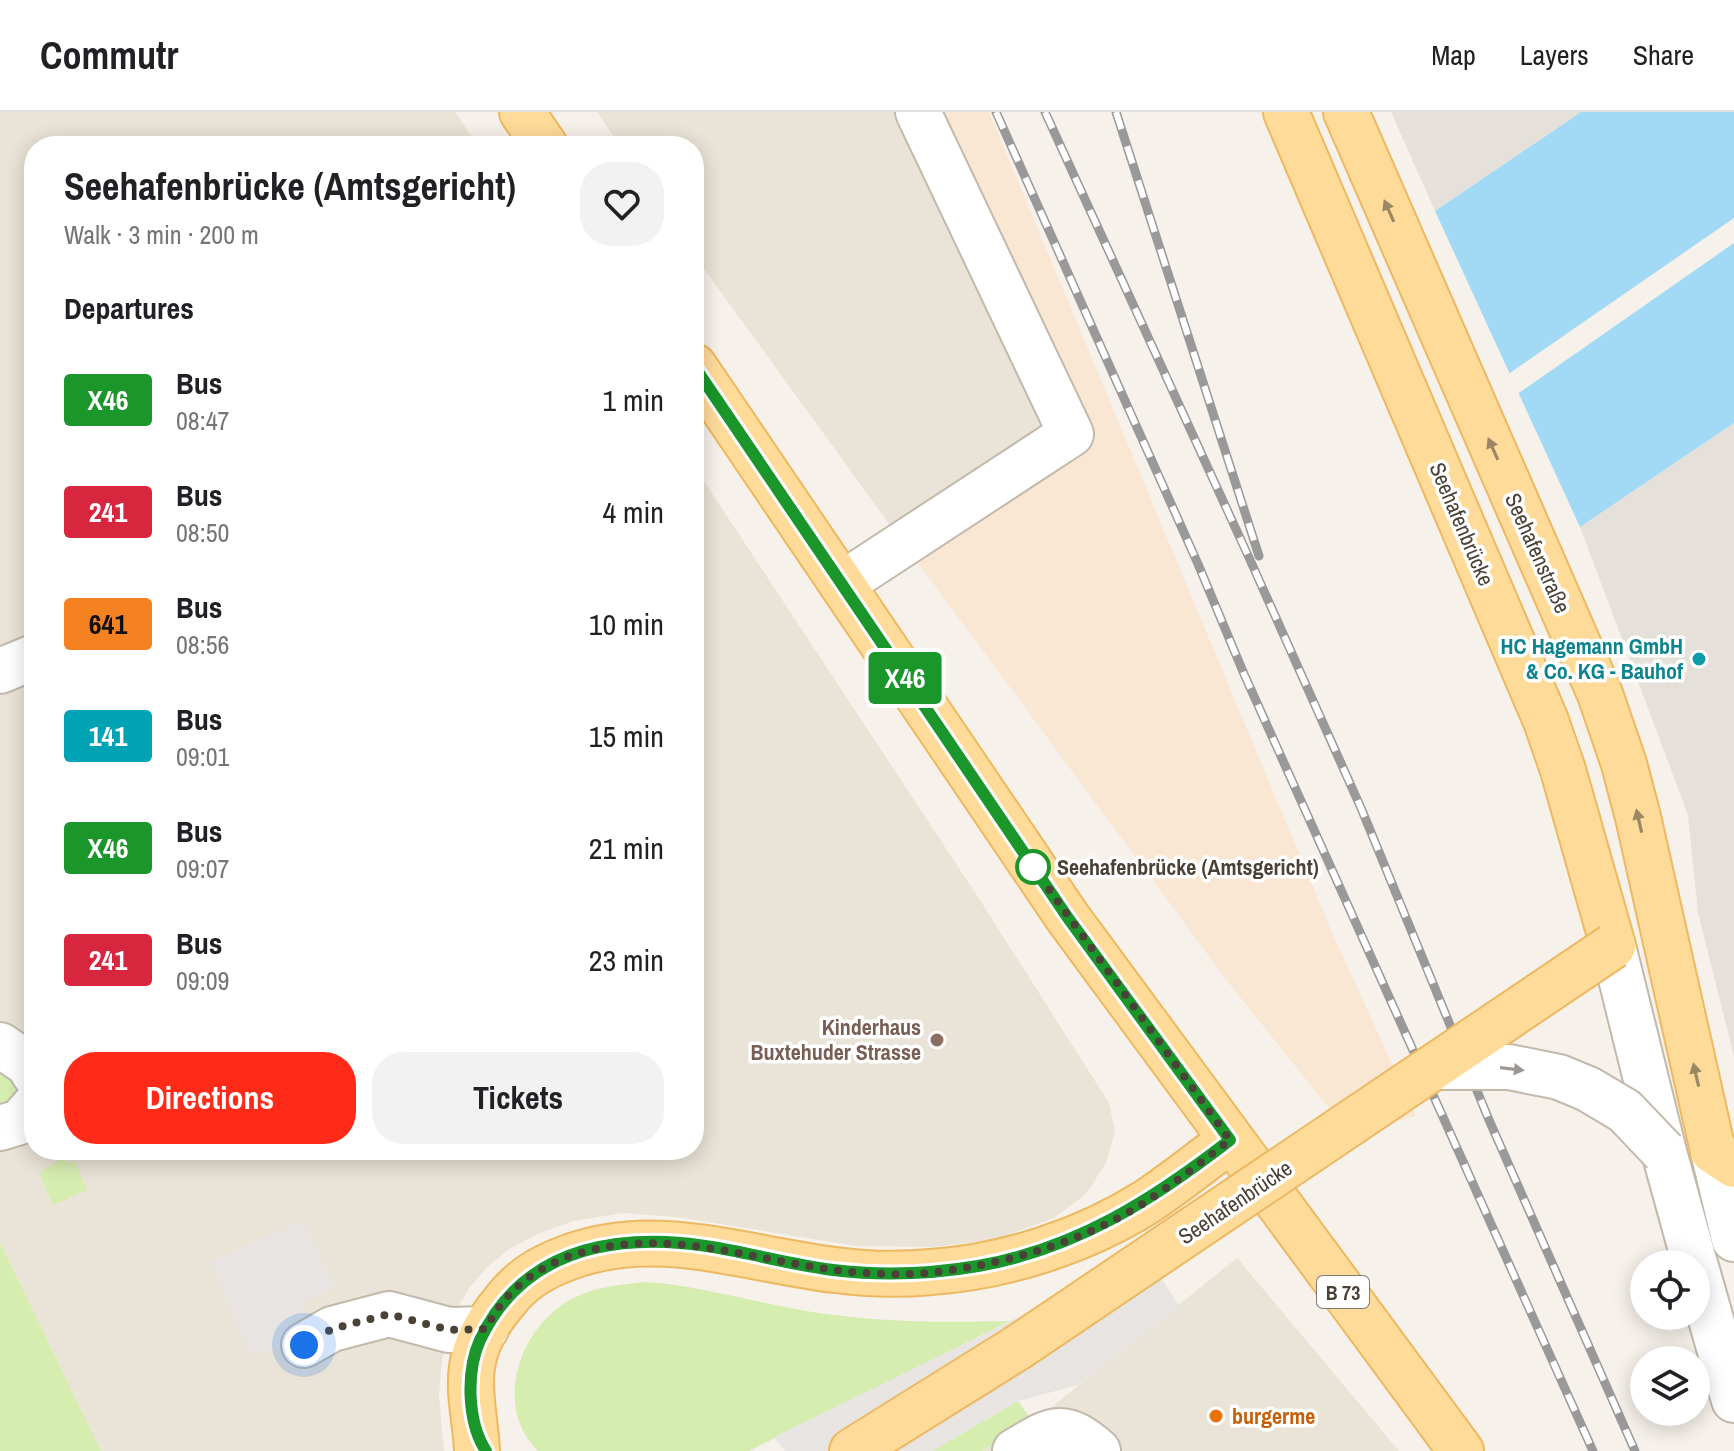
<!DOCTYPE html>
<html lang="en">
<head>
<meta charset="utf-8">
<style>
	body { margin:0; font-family:"Archivo Narrow",sans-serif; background:#f2f2f2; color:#202124; height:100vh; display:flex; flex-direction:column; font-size:30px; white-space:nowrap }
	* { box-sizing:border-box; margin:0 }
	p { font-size:26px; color:#757577 }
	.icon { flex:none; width:44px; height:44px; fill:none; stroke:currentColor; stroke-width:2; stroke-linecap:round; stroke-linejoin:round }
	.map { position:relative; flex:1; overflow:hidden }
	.side { position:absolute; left:24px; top:24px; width:680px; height:1024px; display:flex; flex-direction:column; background:#fff; border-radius:32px; box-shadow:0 4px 20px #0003 }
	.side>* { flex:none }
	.badge { padding:0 16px; border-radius:6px; font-size:28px; line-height:52px }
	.tools { position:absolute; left:1630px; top:1138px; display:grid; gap:16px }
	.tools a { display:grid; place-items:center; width:80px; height:80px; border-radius:50%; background:#fff; box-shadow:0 4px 20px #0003; font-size:40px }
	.you { position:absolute; width:40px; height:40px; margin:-20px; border:6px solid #fff; border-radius:50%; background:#1a73e8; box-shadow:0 0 0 12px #1a73e833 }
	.map>.badge { position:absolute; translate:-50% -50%; box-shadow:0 0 0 4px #fff }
	h2 { padding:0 40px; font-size:30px; line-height:72px }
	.round { display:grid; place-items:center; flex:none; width:84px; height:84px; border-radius:32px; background:#f2f2f2 }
	.head { display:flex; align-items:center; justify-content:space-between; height:136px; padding:0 40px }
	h1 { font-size:38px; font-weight:800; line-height:60px }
	.primary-button { display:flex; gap:16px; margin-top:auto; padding:16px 40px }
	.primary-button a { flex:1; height:92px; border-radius:32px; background:#ff2a18; color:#fff; font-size:32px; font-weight:800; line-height:92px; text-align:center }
	.primary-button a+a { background:#f2f2f2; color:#202124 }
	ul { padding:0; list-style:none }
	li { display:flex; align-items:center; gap:24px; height:112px; padding:0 40px }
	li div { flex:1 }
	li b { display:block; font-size:30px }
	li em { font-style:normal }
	li .badge { min-width:88px; font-weight:700; text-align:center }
	header { display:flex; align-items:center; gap:48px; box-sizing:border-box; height:112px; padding:0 40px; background:#fff; border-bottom:2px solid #e0e0e0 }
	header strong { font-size:38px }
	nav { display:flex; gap:44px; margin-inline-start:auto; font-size:28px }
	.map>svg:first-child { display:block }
	.residential { fill:#eae3d7 }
	.commercial { fill:#f9e7d4 }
	.industrial { fill:#e6e0db }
	.green { fill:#d6edb0 }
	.parking { fill:#e7e4e1 }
	.water { fill:#a2daf6 }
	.pier { fill:#f6f1ea }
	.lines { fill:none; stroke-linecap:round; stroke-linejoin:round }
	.minor-casing { stroke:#c2b9ab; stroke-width:48 }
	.major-casing { stroke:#edb960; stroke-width:48 }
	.minor { stroke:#fff; stroke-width:44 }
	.major { stroke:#ffdb9a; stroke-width:44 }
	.rail-casing { stroke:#999; stroke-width:9 }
	.rail { stroke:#fff; stroke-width:6; stroke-dasharray:18; stroke-linecap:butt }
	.minor-bridge-casing { stroke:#c2b9ab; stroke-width:48; stroke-linecap:butt }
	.major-bridge-casing { stroke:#edb960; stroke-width:48; stroke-linecap:butt }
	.minor-bridge { stroke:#fff; stroke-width:44 }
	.major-bridge { stroke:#ffdb9a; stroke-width:44 }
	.oneway { fill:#9c8764 }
	.oneway2 { fill:#9c9791 }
	.line-casing { stroke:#fff; stroke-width:18 }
	.line { stroke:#1a962b; stroke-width:12 }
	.walk { stroke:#4b4237; stroke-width:8; stroke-dasharray:0 14.4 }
	.culture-dot { fill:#0f9aa8; stroke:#fff; stroke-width:3 }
	.stop-dot { fill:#fff; stroke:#1a962b; stroke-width:4 }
	.education-dot { fill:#8d6e63; stroke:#fff; stroke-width:3 }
	.food-dot { fill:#e8710a; stroke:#fff; stroke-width:3 }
	.labels { text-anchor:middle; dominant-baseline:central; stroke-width:7; stroke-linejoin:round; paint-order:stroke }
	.shield { fill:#fff; stroke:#817b73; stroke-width:2 }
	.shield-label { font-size:20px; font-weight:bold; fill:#4b4237 }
	.street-label { font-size:22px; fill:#4b4237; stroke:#fff }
	.culture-label { font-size:22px; font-weight:bold; fill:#0d838f; stroke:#fff; text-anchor:end }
	.stop-label { font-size:22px; font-weight:bold; fill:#4b4237; stroke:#fff; text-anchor:start }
	.education-label { font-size:22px; font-weight:bold; fill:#785e54; stroke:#fff; text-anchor:end }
	.food-label { font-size:22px; font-weight:bold; fill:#c56008; stroke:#fff; text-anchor:start }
</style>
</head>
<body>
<header>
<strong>Commutr</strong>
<nav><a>Map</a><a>Layers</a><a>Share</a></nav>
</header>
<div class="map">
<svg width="1734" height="1339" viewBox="0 0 1734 1339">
	<rect width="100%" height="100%" fill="#f6f1ea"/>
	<g class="residential">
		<path d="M 0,0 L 455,0 L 478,34 L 34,34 L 34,1038 L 694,1038 L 694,354 L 976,782 L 1109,991 L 1115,1020 L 1106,1051 L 1086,1082 L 1054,1106 L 996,1127 L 933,1135 L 857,1134 L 677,1105 L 623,1101 L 573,1109 L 540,1121 L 509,1137 L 487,1155 L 470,1175 L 459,1194 L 449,1218 L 442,1247 L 439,1284 L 444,1339 L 101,1339 L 0,1130 Z"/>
		<path d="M 597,0 L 894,0 L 1053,313 L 895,420 L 694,143 L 694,34 L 620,34 Z"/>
		<path d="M 1237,1146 L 1399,1339 L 982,1339 L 1033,1310 Z"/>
	</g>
	<path class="commercial" d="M 894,0 L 989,0 L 1333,823 L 1416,1004 L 1349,1021 L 1228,870 L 895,420 L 1053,313 Z"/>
	<g class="industrial">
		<path d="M 1391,0 L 1581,0 L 1435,99 Z"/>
		<path d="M 1734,311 L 1734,944 L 1698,801 L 1688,703 L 1580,415 Z"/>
	</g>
	<g class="green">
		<path d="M 0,947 L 17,963 L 21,984 L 0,1000 Z"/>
		<path d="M 64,1045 L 67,1051 L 75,1050 L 87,1078 L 53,1093 L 39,1061 Z"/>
		<path d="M 0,1130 L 101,1339 L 0,1339 Z"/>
		<path d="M 645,1170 C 695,1173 741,1187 790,1196 C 862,1210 937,1211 1010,1209 L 749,1339 L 538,1339 C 490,1292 522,1208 578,1184 C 599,1174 622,1173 645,1170 Z"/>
		<path d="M 1018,1289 L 1033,1310 L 982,1339 L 932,1339 Z"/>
	</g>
	<g class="parking">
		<path d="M 303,1109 L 335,1176 L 300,1191 L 315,1221 L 251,1244 L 210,1150 Z"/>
		<path d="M 1146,1143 L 1180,1195 L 1078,1273 L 1018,1289 L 932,1339 L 785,1339 L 774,1325 Z"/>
	</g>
	<path class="water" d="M 1581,0 L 1734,0 L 1734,311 L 1580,415 L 1435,99 Z"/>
	<path class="pier" d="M 1734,106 L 1734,131 L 1516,283 L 1507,263 Z"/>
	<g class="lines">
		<g class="minor-casing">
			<g id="minor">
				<path d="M 842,472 L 1071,322 L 918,0"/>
				<path d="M 0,559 L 34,545"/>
				<path d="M 1613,834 L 1664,1040 L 1695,1152"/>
				<path d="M 0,933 L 28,952 L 34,962"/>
				<path d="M 0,1016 L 20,1010 L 34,994"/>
				<path d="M 1713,1039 L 1734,1127"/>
				<path d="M 1696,1155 L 1734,1288"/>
				<path d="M 304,1233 L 332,1217 L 389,1202 L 449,1218 L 486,1217"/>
				<path d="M 1015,1339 C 1051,1318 1062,1307 1098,1339"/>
			</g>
		</g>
		<g class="major-casing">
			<g id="major">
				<path d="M 522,0 L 545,34"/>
				<path d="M 1286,0 L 1546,609 L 1563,658 L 1613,834"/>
				<path d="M 1346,0 L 1600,582 L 1624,652 L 1638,705 L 1713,1039 L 1734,1053"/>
				<path d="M 694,254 L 1068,806 L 1461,1339"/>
				<path d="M 477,1339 C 476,1311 468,1282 472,1255 C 475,1231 489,1208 504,1190 C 521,1168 540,1156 567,1146 C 656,1112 744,1147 835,1158 C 866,1162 899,1163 931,1160 C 1005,1155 1085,1129 1148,1089 C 1176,1070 1203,1049 1230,1028"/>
				<path d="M 852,1339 L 1017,1236"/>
			</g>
		</g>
		<use href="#minor" class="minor"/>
		<use href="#major" class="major"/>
		<g class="rail-casing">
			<g id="rail">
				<path d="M 996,0 L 1198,452 L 1244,562 L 1593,1339"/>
				<path d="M 1045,0 L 1251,450 L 1361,696 L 1489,1008 L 1635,1339"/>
				<path d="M 1116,0 L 1259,444"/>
			</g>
		</g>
		<use href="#rail" class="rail"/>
		<g class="minor-bridge-casing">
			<path id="minor-bridge" d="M 1435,955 L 1509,955 L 1559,965 L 1588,977 L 1625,999 L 1664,1040"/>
		</g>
		<g class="major-bridge-casing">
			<path id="major-bridge" d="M 1017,1236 L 1613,834"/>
		</g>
		<use href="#minor-bridge" class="minor-bridge"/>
		<use href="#major-bridge" class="major-bridge"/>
	</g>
	<defs><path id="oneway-solid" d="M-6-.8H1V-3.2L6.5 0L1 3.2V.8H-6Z" transform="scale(2)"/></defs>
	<g class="oneway">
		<use href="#oneway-solid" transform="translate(1389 99) rotate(-114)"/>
		<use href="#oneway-solid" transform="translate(1493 337) rotate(-114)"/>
		<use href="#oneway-solid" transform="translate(1639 709) rotate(-103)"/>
		<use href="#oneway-solid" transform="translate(1696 963) rotate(-103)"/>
	</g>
	<use class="oneway2" href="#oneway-solid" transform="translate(1512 957) rotate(7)"/>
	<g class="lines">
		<g class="line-casing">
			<path id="line" d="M 486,1339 C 467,1310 466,1259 480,1228 C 516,1152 585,1127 666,1130 C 721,1132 778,1151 833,1158 C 882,1164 931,1162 978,1154 C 1076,1137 1154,1087 1230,1028 L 1068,806 L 694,254"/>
		</g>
		<use href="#line" class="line"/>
		<path class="walk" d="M 304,1233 L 332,1217 L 389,1202 L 449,1218 L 486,1217 C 503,1182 530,1160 565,1146 C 657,1112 742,1146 834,1158 C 867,1162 903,1164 937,1160 C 1010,1151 1085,1129 1147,1089 C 1176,1070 1203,1049 1230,1028 L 1033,755"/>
	</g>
	<circle class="culture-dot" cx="1699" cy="547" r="8"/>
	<circle class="stop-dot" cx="1033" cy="755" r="16"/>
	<circle class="education-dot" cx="937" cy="928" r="8"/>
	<circle class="food-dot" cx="1216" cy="1304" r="8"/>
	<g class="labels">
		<rect class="shield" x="1317" y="1164" width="52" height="32" rx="6"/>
		<g class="shield-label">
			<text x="1343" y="1180">B 73</text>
		</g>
		<g class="street-label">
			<text transform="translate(1462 412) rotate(67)">Seehafenbrücke</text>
			<text transform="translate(1538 441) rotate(66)">Seehafenstraße</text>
			<text transform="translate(1235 1090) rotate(-34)">Seehafenbrücke</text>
		</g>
		<g class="culture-label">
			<text x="1683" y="534">HC Hagemann GmbH<tspan x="1683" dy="25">&amp; Co. KG - Bauhof</tspan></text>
		</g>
		<g class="stop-label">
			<text x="1057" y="755">Seehafenbrücke (Amtsgericht)</text>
		</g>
		<g class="education-label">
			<text x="921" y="915">Kinderhaus<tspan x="921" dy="25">Buxtehuder Strasse</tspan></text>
		</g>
		<g class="food-label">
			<text x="1232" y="1304">burgerme</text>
		</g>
	</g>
</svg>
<div class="tools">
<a><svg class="icon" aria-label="locate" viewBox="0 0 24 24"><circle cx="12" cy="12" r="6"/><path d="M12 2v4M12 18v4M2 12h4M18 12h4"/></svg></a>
<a><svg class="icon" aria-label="layers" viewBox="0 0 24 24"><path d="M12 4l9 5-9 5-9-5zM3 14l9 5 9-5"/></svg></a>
</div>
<div class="you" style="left:304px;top:1233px"></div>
<b class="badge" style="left:905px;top:566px;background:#1a962b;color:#fff">X46</b>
<section class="side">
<div class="head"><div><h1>Seehafenbrücke (Amtsgericht)</h1><p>Walk · 3 min · 200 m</p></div><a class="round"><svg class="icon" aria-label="heart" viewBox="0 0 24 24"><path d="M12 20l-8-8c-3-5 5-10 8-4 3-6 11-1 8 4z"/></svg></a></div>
<h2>Departures</h2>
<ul>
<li><span class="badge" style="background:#1a962b;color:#fff">X46</span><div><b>Bus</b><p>08:47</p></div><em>1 min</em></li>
<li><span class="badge" style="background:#d7263d;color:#fff">241</span><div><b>Bus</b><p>08:50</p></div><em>4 min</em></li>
<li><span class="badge" style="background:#f58220;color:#111">641</span><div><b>Bus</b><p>08:56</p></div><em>10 min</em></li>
<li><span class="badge" style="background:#00a3b4;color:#fff">141</span><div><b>Bus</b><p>09:01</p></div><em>15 min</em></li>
<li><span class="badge" style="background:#1a962b;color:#fff">X46</span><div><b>Bus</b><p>09:07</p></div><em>21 min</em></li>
<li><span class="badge" style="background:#d7263d;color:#fff">241</span><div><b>Bus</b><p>09:09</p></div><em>23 min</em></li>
</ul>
<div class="primary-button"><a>Directions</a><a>Tickets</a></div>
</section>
</div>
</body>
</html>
